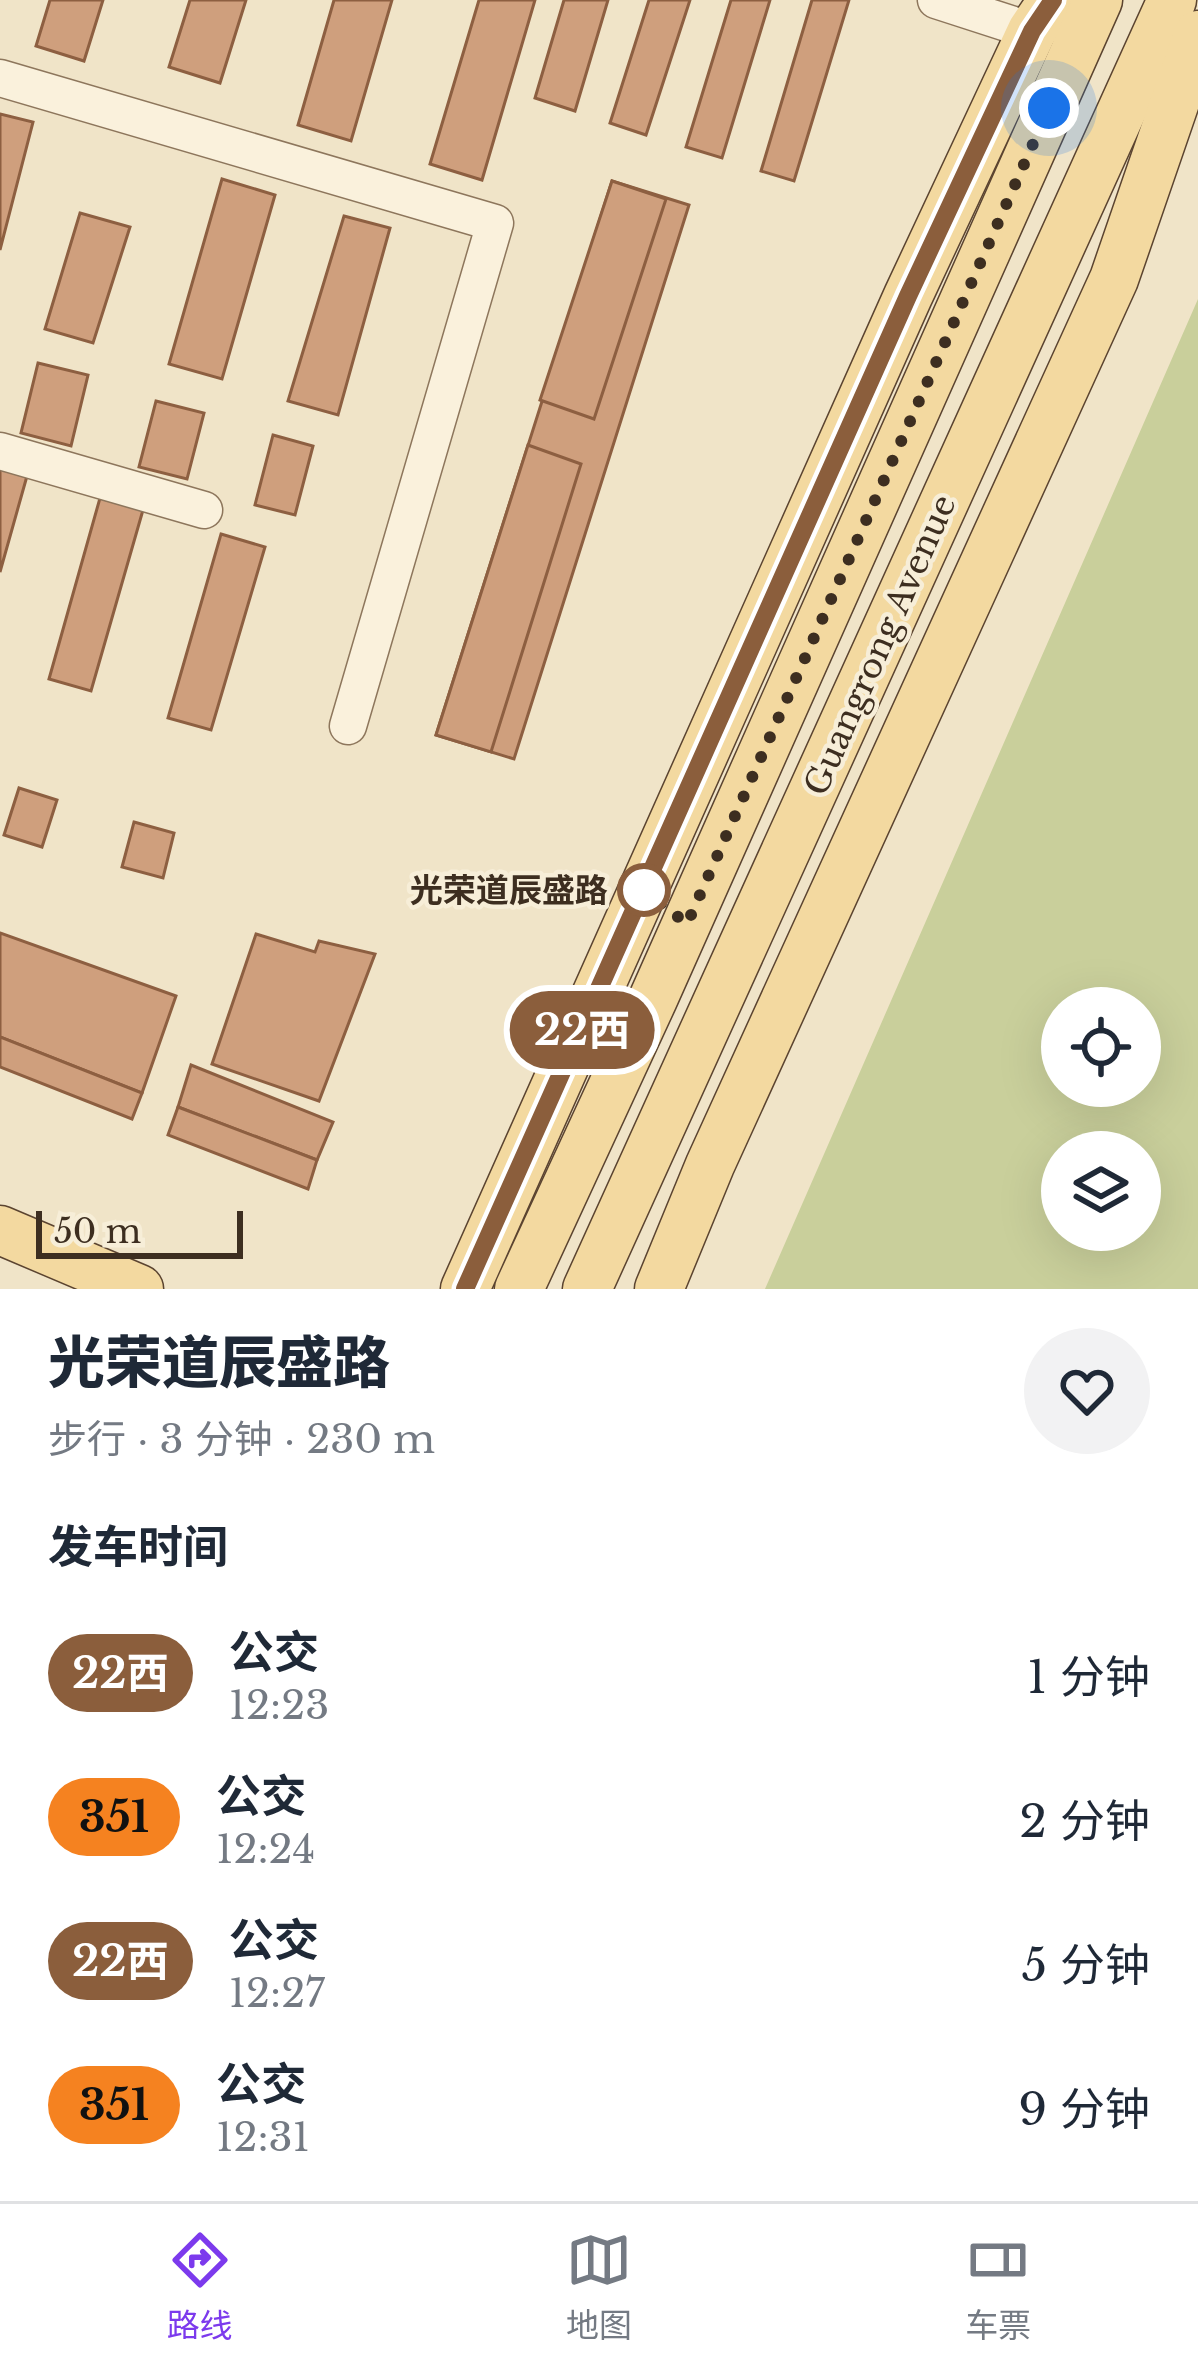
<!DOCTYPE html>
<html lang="zh">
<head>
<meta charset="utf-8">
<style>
	body { margin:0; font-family:"Libre Baskerville","Noto Sans SC",serif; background:#f2f2f3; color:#1f2937; height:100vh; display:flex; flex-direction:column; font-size:45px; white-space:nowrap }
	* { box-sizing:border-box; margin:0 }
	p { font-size:39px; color:#747a83 }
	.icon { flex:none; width:66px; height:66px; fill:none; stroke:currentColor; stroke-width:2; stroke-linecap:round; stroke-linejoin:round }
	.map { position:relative; height:1289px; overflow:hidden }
	.drawer { display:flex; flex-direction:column; background:#fff; flex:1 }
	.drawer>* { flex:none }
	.badge { padding:0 24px; border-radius:39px; font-size:42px; line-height:78px }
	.buttons { position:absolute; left:1041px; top:987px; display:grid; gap:24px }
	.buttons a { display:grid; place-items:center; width:120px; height:120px; border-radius:50%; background:#fff; box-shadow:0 12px 48px #0002; font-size:60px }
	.scale { position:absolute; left:36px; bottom:30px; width:207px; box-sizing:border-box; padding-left:12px; border:6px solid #3d2e20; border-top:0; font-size:33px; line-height:42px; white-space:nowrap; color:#3d2e20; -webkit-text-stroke:9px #f7eed8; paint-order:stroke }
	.you { position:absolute; width:60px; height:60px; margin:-30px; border:9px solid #fff; border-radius:50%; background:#1a73e8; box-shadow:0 0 0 18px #1a73e833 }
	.map>.badge { position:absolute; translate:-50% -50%; box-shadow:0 0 0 6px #fff }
	h2 { padding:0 48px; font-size:45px; line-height:108px }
	.round { display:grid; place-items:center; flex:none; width:126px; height:126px; border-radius:63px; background:#f2f2f3 }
	.head { display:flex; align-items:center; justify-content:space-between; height:204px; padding:0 48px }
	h1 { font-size:57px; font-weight:800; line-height:90px }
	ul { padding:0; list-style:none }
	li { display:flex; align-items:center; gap:36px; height:144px; padding:0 48px }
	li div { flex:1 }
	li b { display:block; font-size:45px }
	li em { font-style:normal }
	li .badge { min-width:132px; font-weight:700; text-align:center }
	.dock { display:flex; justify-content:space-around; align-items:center; height:168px; border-top:3px solid #e0e1e3; background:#fff; font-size:33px; color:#747a83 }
	.dock a { display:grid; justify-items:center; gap:6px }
	.dock .on { color:#7c3aed }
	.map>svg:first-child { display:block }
	.green { fill:#c9cf9b; fill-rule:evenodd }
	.building { fill:#cf9f7d; stroke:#8d5f41; stroke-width:3 }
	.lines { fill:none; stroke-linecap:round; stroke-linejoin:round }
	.minor-casing { stroke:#8d765c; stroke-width:39 }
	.major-casing { stroke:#5b4430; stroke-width:51 }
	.minor { stroke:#faf1dc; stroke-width:36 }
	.major { stroke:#f3d9a0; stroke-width:48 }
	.line-casing { stroke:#fff; stroke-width:27 }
	.line { stroke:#8b5e3c; stroke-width:18 }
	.walk { stroke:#3d2e20; stroke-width:12; stroke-dasharray:0 21.6 }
	.stop-dot { fill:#fff; stroke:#8b5e3c; stroke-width:6 }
	.labels { text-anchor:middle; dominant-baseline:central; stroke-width:9; stroke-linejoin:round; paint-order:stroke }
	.street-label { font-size:33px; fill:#3d2e20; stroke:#f7eed8 }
	.stop-label { font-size:33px; font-weight:bold; fill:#3d2e20; stroke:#f7eed8; text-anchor:end }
</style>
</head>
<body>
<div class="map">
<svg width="1198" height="1289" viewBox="0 0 1198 1289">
	<rect width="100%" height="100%" fill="#f0e4c8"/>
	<path class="green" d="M 1198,299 L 1198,1289 L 765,1289 ZM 1062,1008 L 1140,1008 L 1140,1086 L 1062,1086 ZM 1062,1152 L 1140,1152 L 1140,1230 L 1062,1230 Z"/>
	<g class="building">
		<path d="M 50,0 L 103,0 L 84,61 L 36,46 Z"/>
		<path d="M 190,0 L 246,0 L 220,83 L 169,67 Z"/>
		<path d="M 334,0 L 392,0 L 351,141 L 298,125 Z"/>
		<path d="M 479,0 L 535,0 L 482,180 L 430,164 Z"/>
		<path d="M 564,0 L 608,0 L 575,111 L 535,98 Z"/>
		<path d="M 649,0 L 690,0 L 646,135 L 610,123 Z"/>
		<path d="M 731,0 L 770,0 L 722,158 L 686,147 Z"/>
		<path d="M 812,0 L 849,0 L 794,181 L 761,171 Z"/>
		<path d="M 0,114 L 33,122 L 0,250 Z"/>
		<path d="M 222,179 L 275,195 L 222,379 L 169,364 Z"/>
		<path d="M 612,181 L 689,205 L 514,759 L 436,735 Z"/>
		<path d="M 612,181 L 666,199 L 594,419 L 540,400 Z"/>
		<path d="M 80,213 L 130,227 L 93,343 L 45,329 Z"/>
		<path d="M 344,216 L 390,228 L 338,415 L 288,401 Z"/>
		<path d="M 38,363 L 88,375 L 71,446 L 21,433 Z"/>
		<path d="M 156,401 L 204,413 L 187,479 L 139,467 Z"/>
		<path d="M 273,435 L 313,446 L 295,515 L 255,505 Z"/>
		<path d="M 528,445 L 581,464 L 491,752 L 436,735 Z"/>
		<path d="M 0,469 L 27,476 L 0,572 Z"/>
		<path d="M 100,498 L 143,510 L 91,691 L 49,679 Z"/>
		<path d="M 221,534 L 265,547 L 211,730 L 168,718 Z"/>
		<path d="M 19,788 L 57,800 L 42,847 L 4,835 Z"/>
		<path d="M 134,822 L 174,833 L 163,878 L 122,867 Z"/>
		<path d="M 0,933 L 176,996 L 142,1093 L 0,1037 Z"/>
		<path d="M 256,934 L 315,952 L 319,941 L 375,954 L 319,1101 L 212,1064 Z"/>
		<path d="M 0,1037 L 142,1093 L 132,1119 L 0,1067 Z"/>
		<path d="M 191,1065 L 333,1122 L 317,1160 L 178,1107 Z"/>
		<path d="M 178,1107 L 317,1160 L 308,1189 L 168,1135 Z"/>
	</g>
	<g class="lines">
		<g class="minor-casing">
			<g id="minor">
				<path d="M 936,0 L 1032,31"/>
				<path d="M 0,78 L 495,223 L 348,726"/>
				<path d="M 0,451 L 204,510"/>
			</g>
		</g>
		<g class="major-casing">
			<g id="major">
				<path d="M 0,1230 L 139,1289"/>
				<path d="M 465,1289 L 908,296 L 1032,31 L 1053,0"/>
				<path d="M 519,1289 L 653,999 L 1098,0"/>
				<path d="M 587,1289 L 1172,0"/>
				<path d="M 659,1289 L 710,1165 L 1114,279 L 1198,35"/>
			</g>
		</g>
		<use href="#minor" class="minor"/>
		<use href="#major" class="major"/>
	</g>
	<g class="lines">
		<g class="line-casing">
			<path id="line" d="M 465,1289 L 908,296 L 1032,31 L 1053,0"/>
		</g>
		<use href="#line" class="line"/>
		<path class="walk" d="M 644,890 L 687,924 L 1049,108"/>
	</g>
	<circle class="stop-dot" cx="644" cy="890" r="24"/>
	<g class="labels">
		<g class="street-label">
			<text transform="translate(880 645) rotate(-66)">Guangrong Avenue</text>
		</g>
		<g class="stop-label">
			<text x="608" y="890">光荣道辰盛路</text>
		</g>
	</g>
</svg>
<div class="buttons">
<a><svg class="icon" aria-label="locate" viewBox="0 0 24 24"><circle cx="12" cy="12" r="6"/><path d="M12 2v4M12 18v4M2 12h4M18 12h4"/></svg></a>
<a><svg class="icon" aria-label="layers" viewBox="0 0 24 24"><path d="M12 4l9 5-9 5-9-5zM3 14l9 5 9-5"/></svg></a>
</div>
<div class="scale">50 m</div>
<div class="you" style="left:1049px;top:108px"></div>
<b class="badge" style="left:582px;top:1030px;background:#8b5e3c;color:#fff">22西</b>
</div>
<section class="drawer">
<div class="head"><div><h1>光荣道辰盛路</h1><p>步行 · 3 分钟 · 230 m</p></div><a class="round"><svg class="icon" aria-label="heart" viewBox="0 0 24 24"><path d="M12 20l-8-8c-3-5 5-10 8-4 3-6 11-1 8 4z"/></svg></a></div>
<h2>发车时间</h2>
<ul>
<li><span class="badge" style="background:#8b5e3c;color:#fff">22西</span><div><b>公交</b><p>12:23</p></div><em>1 分钟</em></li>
<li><span class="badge" style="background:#f58220;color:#111">351</span><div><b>公交</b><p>12:24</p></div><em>2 分钟</em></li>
<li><span class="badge" style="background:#8b5e3c;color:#fff">22西</span><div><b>公交</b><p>12:27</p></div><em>5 分钟</em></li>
<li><span class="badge" style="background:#f58220;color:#111">351</span><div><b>公交</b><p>12:31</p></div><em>9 分钟</em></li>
</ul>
</section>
<nav class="dock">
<a class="on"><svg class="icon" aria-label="directions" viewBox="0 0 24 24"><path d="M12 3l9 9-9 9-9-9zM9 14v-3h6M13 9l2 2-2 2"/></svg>路线</a>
<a><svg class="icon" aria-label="map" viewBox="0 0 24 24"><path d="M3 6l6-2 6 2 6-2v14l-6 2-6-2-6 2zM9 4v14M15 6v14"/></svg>地图</a>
<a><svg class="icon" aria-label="tickets" viewBox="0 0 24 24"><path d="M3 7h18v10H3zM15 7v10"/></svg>车票</a>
</nav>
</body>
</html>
